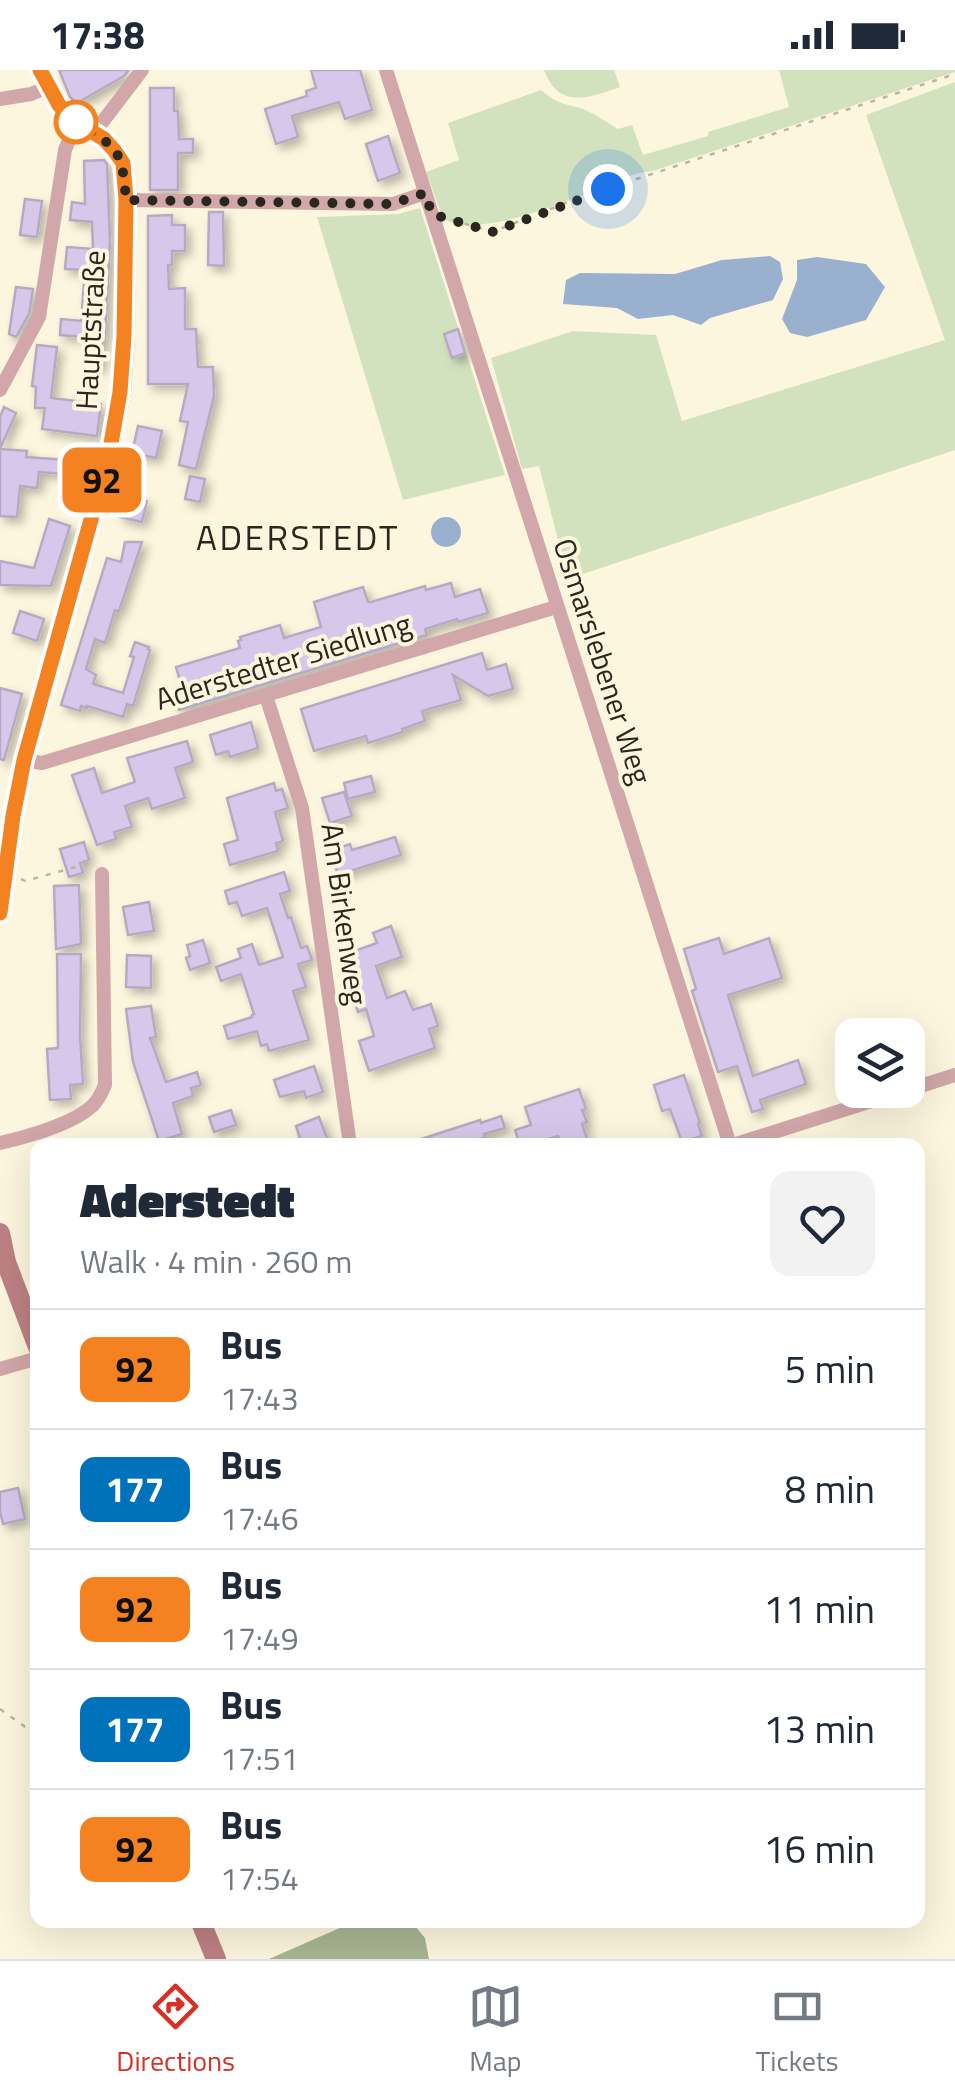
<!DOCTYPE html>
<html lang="en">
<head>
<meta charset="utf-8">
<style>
	body { margin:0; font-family:"Titillium Web",sans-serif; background:#f2f2f3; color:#1f2937; height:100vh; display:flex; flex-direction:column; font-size:38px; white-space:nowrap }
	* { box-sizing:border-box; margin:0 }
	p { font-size:32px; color:#747a83 }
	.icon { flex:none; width:55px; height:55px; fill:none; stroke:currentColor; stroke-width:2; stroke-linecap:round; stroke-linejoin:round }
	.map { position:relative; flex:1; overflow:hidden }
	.side { position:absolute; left:30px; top:1068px; width:895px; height:790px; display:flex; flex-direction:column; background:#fff; border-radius:20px; box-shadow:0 10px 40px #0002 }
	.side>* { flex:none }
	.badge { padding:0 20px; border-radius:15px; font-size:35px; line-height:65px }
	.tools { position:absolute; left:835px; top:948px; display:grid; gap:20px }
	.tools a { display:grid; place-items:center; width:90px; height:90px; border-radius:20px; background:#fff; box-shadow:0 10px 40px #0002; font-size:50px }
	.you { position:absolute; width:50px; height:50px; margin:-25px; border:8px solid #fff; border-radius:50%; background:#1a73e8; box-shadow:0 0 0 15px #1a73e833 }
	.map>.badge { position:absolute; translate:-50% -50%; box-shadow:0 0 0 5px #fff }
	.round { display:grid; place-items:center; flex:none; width:105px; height:105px; border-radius:20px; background:#f2f2f3 }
	.head { display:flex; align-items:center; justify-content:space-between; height:170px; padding:0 50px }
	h1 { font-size:48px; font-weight:800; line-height:75px }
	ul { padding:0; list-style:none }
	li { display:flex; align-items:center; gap:30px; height:120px; padding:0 50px; border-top:2px solid #e0e1e3 }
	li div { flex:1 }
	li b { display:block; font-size:38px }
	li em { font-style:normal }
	li .badge { min-width:110px; font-weight:700; text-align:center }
	.status { display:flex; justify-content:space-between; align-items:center; height:70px; padding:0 50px; background:#fff; direction:ltr }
	.status svg { height:28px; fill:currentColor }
	.dock { display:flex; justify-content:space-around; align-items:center; height:140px; border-top:2px solid #e0e1e3; background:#fff; font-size:28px; color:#747a83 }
	.dock a { display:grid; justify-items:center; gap:5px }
	.dock .current { color:#d93025 }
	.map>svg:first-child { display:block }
	.green { fill:#d3e2be }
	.forest { fill:#a8b693 }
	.water { fill:#9ab0cf }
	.building { fill:#d7c8eb; stroke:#b5abc1; stroke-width:2.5; filter:url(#shadow) }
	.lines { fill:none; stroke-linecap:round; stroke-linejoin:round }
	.path { stroke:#bbb5a2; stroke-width:2.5; stroke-dasharray:5 8; stroke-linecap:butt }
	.minor { stroke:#d1a7a9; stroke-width:14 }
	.secondary { stroke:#bd8083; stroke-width:20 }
	.line-casing { stroke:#fff; stroke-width:22 }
	.line { stroke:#f58220; stroke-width:15 }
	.walk { stroke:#2a271e; stroke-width:10; stroke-dasharray:0 18 }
	.stop-dot { fill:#fff; stroke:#f58220; stroke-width:5 }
	.labels { text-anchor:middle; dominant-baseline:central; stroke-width:8; stroke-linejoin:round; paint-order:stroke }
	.street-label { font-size:30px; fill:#2a271e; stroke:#fdf6de }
	.quarter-label { font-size:35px; letter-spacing:2.5px; fill:#2a271e; stroke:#fdf6de }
</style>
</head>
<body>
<div class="status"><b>17:38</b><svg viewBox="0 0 49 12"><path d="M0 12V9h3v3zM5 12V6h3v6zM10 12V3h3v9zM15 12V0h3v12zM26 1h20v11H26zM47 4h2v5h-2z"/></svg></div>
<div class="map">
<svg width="955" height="1889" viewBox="0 0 955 1889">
	<defs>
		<filter id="shadow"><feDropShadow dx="5" dy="5" stdDeviation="5" flood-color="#0004"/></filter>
	</defs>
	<rect width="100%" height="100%" fill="#fdf6de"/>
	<g class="green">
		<path d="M 544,0 L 614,0 L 620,17 C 589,28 559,40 544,0 Z"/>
		<path d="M 779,0 L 955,0 L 955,2 L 653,101 C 631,103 614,113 594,121 C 554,136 482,167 443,149 L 426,102 L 459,90 L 448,53 L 541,20 C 554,32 564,34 580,38 C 593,42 606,52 618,59 L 632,55 L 643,85 L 708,66 L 708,62 L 789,37 Z"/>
		<path d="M 955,12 L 955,380 L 568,509 L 539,396 L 522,399 L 491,288 L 573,261 L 656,265 L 682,351 L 945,270 L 866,45 Z"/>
		<path d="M 420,138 L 505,405 L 403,430 L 317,147 L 398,144 Z"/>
	</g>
	<path class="forest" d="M 358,1850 L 410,1850 L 425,1868 L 429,1889 L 269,1889 Z"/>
	<g class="water">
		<path d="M 770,186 L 780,192 L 783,209 L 773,230 L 710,248 L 701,255 L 673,245 L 638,249 L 617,238 L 563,234 L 566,210 L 580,203 L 675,204 L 722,190 Z"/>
		<path d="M 817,187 L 866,194 L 885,217 L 866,250 L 807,267 L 790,263 L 782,249 L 797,210 L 797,190 Z"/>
		<circle cx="446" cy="462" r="15"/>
	</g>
	<g class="building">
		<path d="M 59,0 L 129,0 L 124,6 L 77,33 L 70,27 Z"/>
		<path d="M 311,0 L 360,0 L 372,40 L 345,49 L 339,32 L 292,46 L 298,67 L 276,74 L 265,39 L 307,26 L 306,21 L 316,18 Z"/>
		<path d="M 150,18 L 174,18 L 174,41 L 178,41 L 179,69 L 193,69 L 193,83 L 178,83 L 178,120 L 150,120 Z"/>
		<path d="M 388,66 L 400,103 L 378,111 L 366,74 Z"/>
		<path d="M 104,90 L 107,94 L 110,171 L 105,268 L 103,268 L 100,298 L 85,296 L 88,267 L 60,265 L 61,249 L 81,251 L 85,200 L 65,199 L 67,177 L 93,179 L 92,152 L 70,150 L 72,132 L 85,134 L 84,91 Z"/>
		<path d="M 25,129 L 42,131 L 37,167 L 20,165 Z"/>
		<path d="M 209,142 L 223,142 L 224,196 L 208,195 Z"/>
		<path d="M 172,145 L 172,155 L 185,155 L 185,181 L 172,181 L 172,195 L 168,195 L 169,219 L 185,218 L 185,259 L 196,259 L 198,297 L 213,297 L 214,326 L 196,399 L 179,395 L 188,352 L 180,351 L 188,314 L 148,314 L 148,146 Z"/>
		<path d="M 16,217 L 33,219 L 29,244 L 16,267 L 9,264 Z"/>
		<path d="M 458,259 L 465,283 L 452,288 L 444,264 Z"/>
		<path d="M 37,275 L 57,277 L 51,328 L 101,334 L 97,366 L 42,359 L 45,338 L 35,338 L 36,317 L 32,316 Z"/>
		<path d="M 4,337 L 16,343 L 0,379 L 27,381 L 26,387 L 67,390 L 66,404 L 39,402 L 37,418 L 20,416 L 17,447 L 0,446 L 0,347 Z"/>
		<path d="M 138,356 L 162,361 L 156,388 L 132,383 Z"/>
		<path d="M 190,406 L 205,409 L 200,432 L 185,429 Z"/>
		<path d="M 124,426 L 147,431 L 142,452 L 120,447 Z"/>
		<path d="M 49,449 L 70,456 L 51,516 L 0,515 L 0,491 L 34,498 Z"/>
		<path d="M 125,472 L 142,472 L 119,541 L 115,540 L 105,573 L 95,569 L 86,599 L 96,605 L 93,614 L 123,623 L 134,587 L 130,586 L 135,572 L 149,577 L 148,579 L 150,580 L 133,636 L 127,634 L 123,647 L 87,636 L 87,638 L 81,636 L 80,641 L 61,635 L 107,488 L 121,492 Z"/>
		<path d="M 451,513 L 455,527 L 480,519 L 488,543 L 458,552 L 457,549 L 425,559 L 427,565 L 179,640 L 175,627 L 184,624 L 176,597 L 240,578 L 238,571 L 241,570 L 240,567 L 280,555 L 284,568 L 321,557 L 314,532 L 343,523 L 363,517 L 368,532 L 371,532 L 425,516 L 426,520 Z"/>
		<path d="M 20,541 L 44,549 L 37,571 L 13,563 Z"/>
		<path d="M 482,583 L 487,600 L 506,594 L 513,619 L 488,626 L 453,605 L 461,630 L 422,641 L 425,651 L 402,659 L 403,662 L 368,673 L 366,666 L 314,681 L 301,639 Z"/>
		<path d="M 0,618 L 22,624 L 4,690 L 0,689 Z"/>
		<path d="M 251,652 L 258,678 L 230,687 L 228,681 L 216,685 L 210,665 Z"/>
		<path d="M 187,671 L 193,692 L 175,698 L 185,728 L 152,739 L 148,728 L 125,736 L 132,757 L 114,762 L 116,769 L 97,775 L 72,705 L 94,698 L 102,723 L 135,712 L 127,688 Z"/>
		<path d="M 371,706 L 375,722 L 348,729 L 344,713 Z"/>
		<path d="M 274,713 L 276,721 L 282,719 L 288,738 L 275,742 L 283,771 L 276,773 L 278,781 L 230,795 L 224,774 L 238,770 L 227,728 Z"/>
		<path d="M 344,722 L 352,746 L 330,753 L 322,728 Z"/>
		<path d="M 395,767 L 401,785 L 338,805 L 332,786 L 340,784 L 338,778 L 350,774 L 352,780 Z"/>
		<path d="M 84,772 L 89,790 L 80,793 L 83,803 L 69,807 L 60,779 Z"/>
		<path d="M 284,802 L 290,821 L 280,824 L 288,848 L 291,847 L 301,878 L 307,876 L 312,890 L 298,894 L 306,917 L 293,921 L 309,970 L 269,981 L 267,974 L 261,976 L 257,961 L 228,969 L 224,956 L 252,947 L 252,945 L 254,944 L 241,904 L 221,911 L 216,897 L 241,888 L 238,879 L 252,874 L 259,895 L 283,887 L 267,838 L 242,846 L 237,832 L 229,834 L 225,821 Z"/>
		<path d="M 79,815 L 81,874 L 56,879 L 54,816 Z"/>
		<path d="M 149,832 L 154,861 L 128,865 L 123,837 Z"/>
		<path d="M 391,856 L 402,887 L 376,896 L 387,928 L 405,921 L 413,940 L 431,934 L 438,956 L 429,959 L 435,978 L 369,1001 L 359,971 L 374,966 L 366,939 L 358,942 L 351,921 L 358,919 L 346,884 L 377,873 L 373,863 Z"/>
		<path d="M 719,868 L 724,884 L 769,868 L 782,908 L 728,925 L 753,1006 L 798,990 L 806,1014 L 760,1030 L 763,1039 L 752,1042 L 737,996 L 718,1002 L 692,921 L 696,919 L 684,879 Z"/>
		<path d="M 203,870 L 210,893 L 190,900 L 186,888 L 190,886 L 187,875 Z"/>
		<path d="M 57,884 L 81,884 L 80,966 L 83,1014 L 70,1015 L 71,1029 L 50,1030 L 47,979 L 58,978 Z"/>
		<path d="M 127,885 L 151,886 L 151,918 L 126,917 Z"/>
		<path d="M 151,936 L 156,967 L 150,968 L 166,1012 L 197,1002 L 201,1015 L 191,1018 L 193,1026 L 173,1033 L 182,1064 L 159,1071 L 133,992 L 126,939 Z"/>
		<path d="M 314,996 L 323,1022 L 306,1028 L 304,1021 L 280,1027 L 274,1010 Z"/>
		<path d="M 684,1005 L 700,1053 L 698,1054 L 702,1066 L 682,1072 L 670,1039 L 662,1041 L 654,1015 Z"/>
		<path d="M 579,1019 L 586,1039 L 582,1040 L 587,1052 L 582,1054 L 589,1075 L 562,1075 L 558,1066 L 529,1075 L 520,1075 L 515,1060 L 531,1055 L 525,1037 Z"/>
		<path d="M 231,1040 L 236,1055 L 214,1062 L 209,1047 Z"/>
		<path d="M 501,1046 L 505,1058 L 484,1064 L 485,1067 L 478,1070 L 479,1075 L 412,1075 L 412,1072 L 480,1050 L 481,1053 Z"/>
		<path d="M 319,1047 L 328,1071 L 317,1075 L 302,1075 L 296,1056 Z"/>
		<path d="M 18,1418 L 25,1449 L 3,1454 L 0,1441 L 0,1422 Z"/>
	</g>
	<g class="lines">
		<g class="path">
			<path d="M 452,150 L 492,162 L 573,130 L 955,4"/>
			<path d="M 21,809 L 25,811 L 90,793"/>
			<path d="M 38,1311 L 38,1313"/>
			<path d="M 0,1639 L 38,1666"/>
		</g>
		<g class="minor">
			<path d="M 386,0 L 730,1075"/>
			<path d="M 0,29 L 31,24 L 48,17"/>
			<path d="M 94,63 L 142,0"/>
			<path d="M 126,130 L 393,134 L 425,123"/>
			<path d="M 0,320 L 39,247 L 65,80 L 76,52"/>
			<path d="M 266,626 L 302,738 L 350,1075"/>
			<path d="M 24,690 L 42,693 L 556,537"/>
			<path d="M 908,1020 L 955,1005"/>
			<path d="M 0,1073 C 26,1067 73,1054 92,1036 C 98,1031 102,1022 105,1015 L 102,804"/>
			<path d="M 733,1075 L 906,1020"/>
			<path d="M 0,1299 L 38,1288"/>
		</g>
		<g class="secondary">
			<path d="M 0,843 L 13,746 L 24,690 L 109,385 L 121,322 L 125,266 L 126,130 L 123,93 L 114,80 L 104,69 L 76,52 L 59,35 L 41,0"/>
			<path d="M 0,1163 L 6,1192 L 38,1277"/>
			<path d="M 200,1850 L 216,1889"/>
		</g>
	</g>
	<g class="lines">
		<g class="line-casing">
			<path id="line" d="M 0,843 L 13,746 L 24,690 L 109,385 L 120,322 L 124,266 L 126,130 L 123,93 L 114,80 L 104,69 L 76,52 L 59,35 L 40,0"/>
		</g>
		<use href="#line" class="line"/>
		<path class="walk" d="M 76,52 C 119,79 122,79 126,130 L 392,134 L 425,123 L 432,144 L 492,162 L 608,119"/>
	</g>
	<circle class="stop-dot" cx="76" cy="52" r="20"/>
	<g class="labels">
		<g class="street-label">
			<text transform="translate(90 260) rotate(-87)">Hauptstraße</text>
			<text transform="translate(283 591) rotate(-17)">Aderstedter Siedlung</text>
			<text transform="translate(603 591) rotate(72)">Osmarslebener Weg</text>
			<text transform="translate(345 844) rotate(82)">Am Birkenweg</text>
		</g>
		<g class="quarter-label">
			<text x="298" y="467">ADERSTEDT</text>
		</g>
	</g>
</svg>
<div class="tools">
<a><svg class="icon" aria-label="layers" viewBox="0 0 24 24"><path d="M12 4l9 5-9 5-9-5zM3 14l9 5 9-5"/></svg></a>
</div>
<div class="you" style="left:608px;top:119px"></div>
<b class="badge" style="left:102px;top:410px;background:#f58220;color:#111">92</b>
<section class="side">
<div class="head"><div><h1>Aderstedt</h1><p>Walk · 4 min · 260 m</p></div><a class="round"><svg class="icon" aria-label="heart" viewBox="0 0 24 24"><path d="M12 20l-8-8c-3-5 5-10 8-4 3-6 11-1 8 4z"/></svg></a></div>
<ul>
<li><span class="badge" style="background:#f58220;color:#111">92</span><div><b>Bus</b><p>17:43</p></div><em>5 min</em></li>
<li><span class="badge" style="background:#0072bc;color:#fff">177</span><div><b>Bus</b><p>17:46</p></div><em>8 min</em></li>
<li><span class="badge" style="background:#f58220;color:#111">92</span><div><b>Bus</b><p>17:49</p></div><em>11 min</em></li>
<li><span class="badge" style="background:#0072bc;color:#fff">177</span><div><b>Bus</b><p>17:51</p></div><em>13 min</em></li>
<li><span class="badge" style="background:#f58220;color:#111">92</span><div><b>Bus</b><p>17:54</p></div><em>16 min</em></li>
</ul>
</section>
</div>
<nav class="dock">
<a class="current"><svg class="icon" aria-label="directions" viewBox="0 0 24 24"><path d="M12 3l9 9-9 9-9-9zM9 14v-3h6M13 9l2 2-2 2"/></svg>Directions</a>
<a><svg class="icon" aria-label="map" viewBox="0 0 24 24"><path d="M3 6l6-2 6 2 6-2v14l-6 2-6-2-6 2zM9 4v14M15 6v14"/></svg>Map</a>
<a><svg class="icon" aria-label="tickets" viewBox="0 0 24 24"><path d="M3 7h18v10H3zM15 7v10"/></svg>Tickets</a>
</nav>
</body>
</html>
